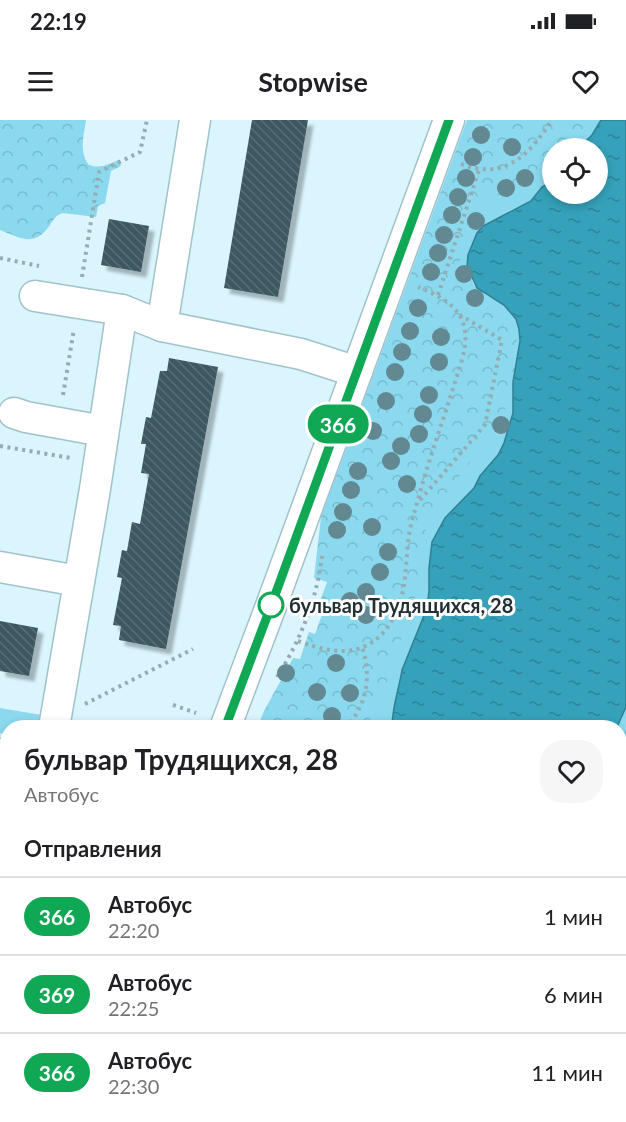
<!DOCTYPE html>
<html lang="ru">
<head>
<meta charset="utf-8">
<style>
	body { margin:0; font-family:Lato,sans-serif; background:#f6f6f6; color:#202124; height:100vh; display:flex; flex-direction:column; font-size:22px; white-space:nowrap }
	* { box-sizing:border-box; margin:0 }
	p { font-size:20px; color:#757577 }
	.icon { flex:none; width:33px; height:33px; fill:none; stroke:currentColor; stroke-width:2; stroke-linecap:round; stroke-linejoin:round }
	.map { position:relative; flex:1; overflow:hidden }
	.side { position:absolute; left:0px; top:600px; width:627px; height:402px; display:flex; flex-direction:column; background:#fff; border-radius:24px 24px 0 0; box-shadow:0 3px 9px #0003 }
	.side>* { flex:none }
	.badge { padding:0 12px; border-radius:20px; font-size:21px; line-height:39px }
	.fabs { position:absolute; left:542px; top:18px; display:grid; gap:12px }
	.fabs a { display:grid; place-items:center; width:66px; height:66px; border-radius:50%; background:#fff; box-shadow:0 3px 9px #0003; font-size:30px }
	.map>.badge { position:absolute; translate:-50% -50%; box-shadow:0 0 0 3px #fff }
	h2 { padding:0 24px; font-size:22px; line-height:54px }
	.round { display:grid; place-items:center; flex:none; width:63px; height:63px; border-radius:24px; background:#f6f6f6 }
	.head { display:flex; align-items:center; justify-content:space-between; height:102px; padding:0 24px }
	h1 { font-size:28px; font-weight:700; line-height:45px }
	ul { padding:0; list-style:none }
	li { display:flex; align-items:center; gap:18px; height:78px; padding:0 24px; border-top:2px solid #e0e0e0 }
	li div { flex:1 }
	li b { display:block; font-size:22px }
	li em { font-style:normal }
	li .badge { min-width:66px; font-weight:700; text-align:center }
	.status { display:flex; justify-content:space-between; align-items:center; height:42px; padding:0 30px; background:#fff; direction:ltr }
	.status svg { height:16px; fill:currentColor }
	header { display:flex; justify-content:space-between; align-items:center; height:78px; padding:0 24px; background:#fff; font-size:27px; font-weight:700 }
	.map>svg:first-child { display:block }
	.green { fill:#8bd9ee }
	.forest { fill:url(#forest-crowns) }
	.water { fill:url(#water-ripples); stroke:#307f92; stroke-width:1.5 }
	.building { fill:url(#building-back-hatch); filter:url(#shadow) }
	.lines { fill:none; stroke-linecap:round; stroke-linejoin:round }
	.minor-casing { stroke:#a1c2cb; stroke-width:33 }
	.path { stroke:#96abb2; stroke-width:4; stroke-dasharray:3 4.5; stroke-linecap:butt }
	.minor { stroke:#fff; stroke-width:30 }
	.tree { fill:#628992 }
	.line-casing { stroke:#fff; stroke-width:14 }
	.line { stroke:#10a855; stroke-width:9 }
	.stop-dot { fill:#fff; stroke:#10a855; stroke-width:3 }
	.labels { text-anchor:middle; dominant-baseline:central; stroke-width:6; stroke-linejoin:round; paint-order:stroke }
	.stop-label { font-size:20px; font-weight:bold; fill:#233033; stroke:#fdfdfd; text-anchor:start }
</style>
</head>
<body>
<div class="status"><b>22:19</b><svg viewBox="0 0 49 12"><path d="M0 12V9h3v3zM5 12V6h3v6zM10 12V3h3v9zM15 12V0h3v12zM26 1h20v11H26zM47 4h2v5h-2z"/></svg></div>
<header><svg class="icon" aria-label="menu" viewBox="0 0 24 24"><path d="M4 6h16M4 12h16M4 18h16"/></svg>Stopwise<svg class="icon" aria-label="heart" viewBox="0 0 24 24"><path d="M12 20l-8-8c-3-5 5-10 8-4 3-6 11-1 8 4z"/></svg></header>
<div class="map">
<svg width="626" height="1002" viewBox="0 0 626 1002">
	<defs>
		<pattern id="forest-crowns" width="20" height="18" patternUnits="userSpaceOnUse" patternTransform="scale(1.5)"><rect width="20" height="18" fill="#8bd9ee"/><path d="M2 6a3 3 0 1 1 6 0M12 15a3 3 0 1 1 6 0" fill="none" stroke="#78bbcd"/></pattern>
		<pattern id="water-ripples" width="26" height="14" patternUnits="userSpaceOnUse" patternTransform="scale(1.5)"><rect width="26" height="14" fill="#35a1ba"/><path d="M2 4q2-2 4 0t4 0M15 11q2-2 4 0t4 0" fill="none" stroke="#2c8498"/></pattern>
		<pattern id="building-back-hatch" width="6" height="6" patternUnits="userSpaceOnUse" patternTransform="scale(1.5)"><rect width="6" height="6" fill="#3c5961"/><path d="M-1 5l2 2M0 0l6 6M5-1l2 2" fill="none" stroke="#566e74"/></pattern>
		<filter id="shadow"><feDropShadow dx="5.5" dy="5.5" stdDeviation="1.5" flood-color="#0004"/></filter>
	</defs>
	<rect width="100%" height="100%" fill="#daf5fd"/>
	<g class="green">
		<path d="M 574,0 L 601,0 L 592,15 L 579,28 L 552,28 L 552,61 L 542,67 L 531,81 L 483,106 L 475,118 L 467,146 L 474,165 L 486,175 L 504,185 L 516,199 L 519,209 L 520,226 L 513,262 L 513,293 L 504,323 L 498,335 L 480,356 L 474,368 L 445,398 L 432,422 L 429,448 L 429,471 L 427,488 L 402,550 C 399,569 392,587 392,607 L 351,608 L 464,191 L 445,91 Z"/>
		<path d="M 0,588 L 42,595 L 40,607 L 8,608 L 7,615 L 0,613 Z"/>
		<path d="M 0,653 L 7,654 L 7,715 L 0,714 Z"/>
		<path d="M 0,724 L 7,725 L 7,786 L 0,784 Z"/>
		<path d="M 68,995 L 165,995 L 165,1002 L 67,1002 Z"/>
	</g>
	<g class="forest">
		<path d="M 0,0 L 86,0 C 84,15 79,30 88,44 C 99,50 108,44 119,40 L 121,46 L 111,51 L 105,83 L 98,86 L 96,97 L 63,93 C 56,95 54,99 50,105 C 34,128 21,118 0,110 Z"/>
		<path d="M 467,0 L 590,0 L 585,13 L 573,28 L 552,28 L 552,45 L 473,89 L 460,142 L 467,175 L 497,187 L 510,197 L 517,214 L 514,271 L 491,315 L 441,380 L 426,407 L 417,471 L 382,578 L 366,607 L 257,608 L 264,591 L 293,538 L 300,539 L 309,512 L 315,514 L 323,492 L 317,490 L 327,462 L 314,458 L 321,397 Z"/>
		<path d="M 626,586 L 626,1002 L 496,1002 L 498,995 L 620,994 L 620,608 L 617,607 Z"/>
		<path d="M 161,995 L 240,995 L 240,1002 L 160,1002 Z"/>
	</g>
	<g class="water">
		<path d="M 601,0 L 626,0 L 626,587 L 617,607 L 392,607 C 392,587 399,569 402,550 L 427,488 L 429,471 L 429,448 L 432,422 L 445,398 L 474,368 L 480,356 L 498,335 L 504,323 L 513,293 L 513,262 L 520,221 L 519,209 L 516,199 L 504,185 L 477,168 L 467,146 L 468,135 L 477,113 L 483,106 L 531,81 L 542,67 L 552,61 L 552,74 L 597,74 L 597,28 L 579,28 L 592,15 Z"/>
		<path d="M 249,995 L 249,994 L 498,995 L 496,1002 L 249,1002 Z"/>
	</g>
	<g class="building">
		<path d="M 252,0 L 308,0 L 278,177 L 224,168 Z"/>
		<path d="M 109,99 L 149,106 L 141,152 L 101,145 Z"/>
		<path d="M 169,238 L 218,247 L 166,529 L 119,520 L 121,506 L 113,505 L 122,458 L 117,457 L 122,430 L 127,431 L 132,402 L 140,404 L 149,354 L 141,353 L 146,324 L 141,324 L 146,297 L 151,298 L 160,251 L 167,251 Z"/>
		<path d="M 0,501 L 38,508 L 29,556 L 0,551 Z"/>
		<path d="M 0,855 L 8,857 L 8,994 L 42,994 L 41,1002 L 0,1002 L 0,942 L 6,908 L 0,907 Z"/>
	</g>
	<g class="lines">
		<g class="minor-casing">
			<g id="minor">
				<path d="M 35,176 L 122,190 L 162,206 L 301,234 L 357,252"/>
				<path d="M 162,206 L 195,0"/>
				<path d="M 14,293 L 26,297 L 103,311"/>
				<path d="M 0,447 L 78,461"/>
				<path d="M 54,608 L 95,369 L 122,190"/>
				<path d="M 225,608 L 271,486 L 449,0"/>
				<path d="M 0,634 L 8,635"/>
				<path d="M 0,799 L 8,800"/>
			</g>
		</g>
		<g class="path">
			<path d="M 461,44 C 505,61 529,35 552,0"/>
			<path d="M 0,138 L 39,146"/>
			<path d="M 82,157 L 99,52 L 140,32 L 147,0"/>
			<path d="M 438,175 L 479,50"/>
			<path d="M 63,275 L 74,209"/>
			<path d="M 0,326 L 71,338"/>
			<path d="M 420,380 L 485,305 L 502,220 L 460,195"/>
			<path d="M 298,521 C 326,531 354,539 379,517 C 389,508 396,494 400,482 C 408,457 405,431 411,405 C 425,350 445,295 462,240 C 474,198 454,181 418,167"/>
			<path d="M 277,557 C 300,521 317,479 322,436"/>
			<path d="M 85,584 L 193,529"/>
			<path d="M 173,585 L 196,593"/>
			<path d="M 345,608 C 367,586 372,556 362,527"/>
			<path d="M 0,718 L 8,719"/>
			<path d="M 626,850 L 624,870 L 626,892"/>
			<path d="M 0,913 L 5,912"/>
			<path d="M 620,941 L 626,938"/>
			<path d="M 61,1002 L 62,994"/>
			<path d="M 159,1002 L 163,994"/>
			<path d="M 171,1002 L 172,994"/>
		</g>
		<use href="#minor" class="minor"/>
	</g>
	<g class="tree">
		<circle cx="481" cy="15" r="9"/>
		<circle cx="512" cy="27" r="9"/>
		<circle cx="473" cy="37" r="9"/>
		<circle cx="466" cy="58" r="9"/>
		<circle cx="525" cy="58" r="9"/>
		<circle cx="506" cy="68" r="9"/>
		<circle cx="458" cy="77" r="9"/>
		<circle cx="452" cy="95" r="9"/>
		<circle cx="476" cy="101" r="9"/>
		<circle cx="444" cy="115" r="9"/>
		<circle cx="438" cy="133" r="9"/>
		<circle cx="431" cy="152" r="9"/>
		<circle cx="464" cy="154" r="9"/>
		<circle cx="475" cy="178" r="9"/>
		<circle cx="418" cy="188" r="9"/>
		<circle cx="410" cy="211" r="9"/>
		<circle cx="441" cy="217" r="9"/>
		<circle cx="402" cy="232" r="9"/>
		<circle cx="439" cy="242" r="9"/>
		<circle cx="395" cy="252" r="9"/>
		<circle cx="429" cy="275" r="9"/>
		<circle cx="386" cy="281" r="9"/>
		<circle cx="423" cy="294" r="9"/>
		<circle cx="501" cy="305" r="9"/>
		<circle cx="373" cy="311" r="9"/>
		<circle cx="419" cy="314" r="9"/>
		<circle cx="401" cy="326" r="9"/>
		<circle cx="391" cy="341" r="9"/>
		<circle cx="358" cy="351" r="9"/>
		<circle cx="407" cy="364" r="9"/>
		<circle cx="351" cy="370" r="9"/>
		<circle cx="343" cy="392" r="9"/>
		<circle cx="372" cy="407" r="9"/>
		<circle cx="337" cy="410" r="9"/>
		<circle cx="388" cy="432" r="9"/>
		<circle cx="380" cy="452" r="9"/>
		<circle cx="366" cy="472" r="9"/>
		<circle cx="350" cy="481" r="9"/>
		<circle cx="366" cy="495" r="9"/>
		<circle cx="336" cy="543" r="9"/>
		<circle cx="286" cy="553" r="9"/>
		<circle cx="317" cy="572" r="9"/>
		<circle cx="350" cy="573" r="9"/>
		<circle cx="332" cy="596" r="9"/>
	</g>
	<g class="lines">
		<g class="line-casing">
			<path id="line" d="M 225,608 L 271,486 L 449,0"/>
		</g>
		<use href="#line" class="line"/>
	</g>
	<circle class="stop-dot" cx="271" cy="485" r="12"/>
	<g class="labels">
		<g class="stop-label">
			<text x="289" y="485">бульвар Трудящихся, 28</text>
		</g>
	</g>
</svg>
<div class="fabs">
<a><svg class="icon" aria-label="locate" viewBox="0 0 24 24"><circle cx="12" cy="12" r="6"/><path d="M12 2v4M12 18v4M2 12h4M18 12h4"/></svg></a>
</div>
<b class="badge" style="left:338px;top:304px;background:#10a855;color:#fff">366</b>
<section class="side">
<div class="head"><div><h1>бульвар Трудящихся, 28</h1><p>Автобус</p></div><a class="round"><svg class="icon" aria-label="heart" viewBox="0 0 24 24"><path d="M12 20l-8-8c-3-5 5-10 8-4 3-6 11-1 8 4z"/></svg></a></div>
<h2>Отправления</h2>
<ul>
<li><span class="badge" style="background:#10a855;color:#fff">366</span><div><b>Автобус</b><p>22:20</p></div><em>1 мин</em></li>
<li><span class="badge" style="background:#10a855;color:#fff">369</span><div><b>Автобус</b><p>22:25</p></div><em>6 мин</em></li>
<li><span class="badge" style="background:#10a855;color:#fff">366</span><div><b>Автобус</b><p>22:30</p></div><em>11 мин</em></li>
</ul>
</section>
</div>
</body>
</html>
